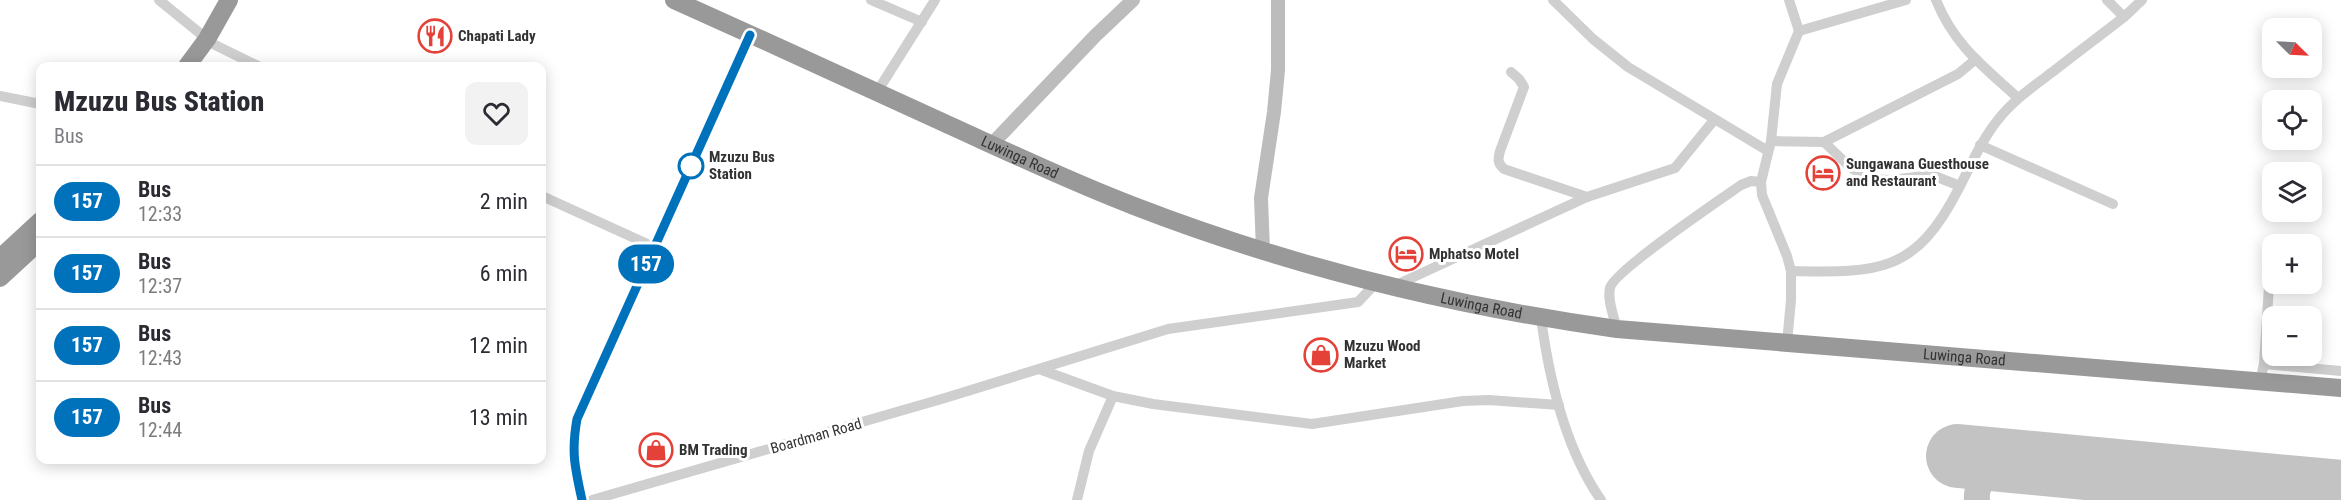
<!DOCTYPE html>
<html lang="en">
<head>
<meta charset="utf-8">
<style>
	body { margin:0; font-family:"Roboto Condensed",sans-serif; background:#f2f2f3; color:#2b2b33; height:100vh; display:flex; flex-direction:column; font-size:22px; white-space:nowrap }
	* { box-sizing:border-box; margin:0 }
	p { font-size:20px; color:#7c7c81 }
	.icon { flex:none; width:33px; height:33px; fill:none; stroke:currentColor; stroke-width:2; stroke-linecap:round; stroke-linejoin:round }
	.map { position:relative; flex:1; overflow:hidden }
	.side { position:absolute; left:36px; top:62px; width:510px; height:402px; display:flex; flex-direction:column; background:#fff; border-radius:12px; box-shadow:0 3px 15px #0003 }
	.side>* { flex:none }
	.badge { padding:0 12px; border-radius:20px; font-size:21px; line-height:39px }
	.needle { width:39px; rotate:114deg }
	.buttons { position:absolute; left:2262px; top:18px; display:grid; gap:12px }
	.buttons a { display:grid; place-items:center; width:60px; height:60px; border-radius:12px; background:#fff; box-shadow:0 3px 15px #0003; font-size:30px }
	.map>.badge { position:absolute; translate:-50% -50%; box-shadow:0 0 0 3px #fff }
	.round { display:grid; place-items:center; flex:none; width:63px; height:63px; border-radius:12px; background:#f2f2f3 }
	.head { display:flex; align-items:center; justify-content:space-between; height:102px; padding:0 18px }
	h1 { font-size:28px; font-weight:800; line-height:45px }
	ul { padding:0; list-style:none }
	li { display:flex; align-items:center; gap:18px; height:72px; padding:0 18px; border-top:2px solid #e1e1e2 }
	li div { flex:1 }
	li b { display:block; font-size:22px }
	li em { font-style:normal }
	li .badge { min-width:66px; font-weight:700; text-align:center }
	.map>svg:first-child { display:block }
	.lines { fill:none; stroke-linecap:round; stroke-linejoin:round }
	.taxiway { stroke:#c3c3c3; stroke-width:26 }
	.runway { stroke:#c3c3c3; stroke-width:64 }
	.street { stroke:#cfcfcf; stroke-width:10 }
	.secondary { stroke:#bcbcbc; stroke-width:14 }
	.highway { stroke:#999; stroke-width:18 }
	.line-casing { stroke:#fff; stroke-width:14 }
	.line { stroke:#0072bc; stroke-width:9 }
	.stop-dot { fill:#fff; stroke:#0072bc; stroke-width:3 }
	.labels { text-anchor:middle; dominant-baseline:central; stroke-width:6; stroke-linejoin:round; paint-order:stroke }
	.poi-label { font-size:15px; font-weight:bold; fill:#323232; stroke:#fff; text-anchor:start }
	.street-label { font-size:15px; fill:#323232; stroke:#fff }
	.stop-label { font-size:15px; font-weight:bold; fill:#323232; stroke:#fff; text-anchor:start }
</style>
</head>
<body>
<div class="map">
<svg width="2341" height="500" viewBox="0 0 2341 500">
	<rect width="100%" height="100%" fill="#fff"/>
	<g class="lines">
		<g class="taxiway">
			<path d="M 2262,485 L 2273,492 L 2281,500"/>
			<path d="M 1977,500 C 1975,479 1992,469 2008,461"/>
			<path d="M 2309,500 L 2322,490"/>
		</g>
		<path class="runway" d="M 1958,456 L 2341,492"/>
		<g class="street">
			<path d="M 159,0 L 207,39"/>
			<path d="M 871,0 L 922,22"/>
			<path d="M 1553,0 L 1593,39 L 1628,67 L 1768,151"/>
			<path d="M 1789,0 L 1799,31"/>
			<path d="M 1936,0 C 1954,45 1984,67 2018,98"/>
			<path d="M 2124,17 L 2142,0"/>
			<path d="M 215,45 L 258,66"/>
			<path d="M 1511,72 L 1519,79 L 1524,87 L 1500,151 C 1498,159 1497,163 1504,169 L 1587,197"/>
			<path d="M 877,92 L 935,0"/>
			<path d="M 0,96 L 40,104"/>
			<path d="M 1771,141 L 1824,142 L 1958,74 L 1976,59"/>
			<path d="M 1824,142 L 1850,167 L 1869,179 L 1891,180 L 1932,175 L 1960,186"/>
			<path d="M 1980,145 L 2113,204"/>
			<path d="M 542,196 L 654,247"/>
			<path d="M 1791,271 C 1879,273 1916,273 1959,188 C 1971,165 1981,141 1997,121 C 2013,100 2034,86 2055,70 C 2078,52 2101,35 2124,17 L 2107,0"/>
			<path d="M 1394,286 L 1587,197 L 1675,168 L 1714,120"/>
			<path d="M 1541,318 C 1549,378 1566,450 1601,500"/>
			<path d="M 1617,329 C 1614,317 1607,300 1610,288 C 1613,272 1721,199 1741,185 L 1751,181 L 1761,182"/>
			<path d="M 1787,343 L 1791,300 L 1791,271 L 1787,256 L 1762,195 L 1761,182 L 1771,141 L 1777,84 L 1799,31 L 1906,0"/>
			<path d="M 2264,364 L 2270,270"/>
			<path d="M 1039,369 L 1113,396 L 1153,404 L 1312,424 L 1463,401 L 1489,400 L 1559,405"/>
			<path d="M 2260,381 L 2264,364 L 2341,371"/>
			<path d="M 582,500 C 575,468 571,452 577,419 L 750,35"/>
			<path d="M 592,500 L 945,398 L 1168,329 L 1358,302 L 1376,283"/>
			<path d="M 1077,500 L 1089,451 L 1113,396"/>
		</g>
		<g class="secondary">
			<path d="M 992,144 L 1095,36 L 1133,0"/>
			<path d="M 1263,251 L 1261,198 L 1274,112 L 1278,70 L 1278,0"/>
		</g>
		<g class="highway">
			<path id="s1" d="M 674,0 C 763,40 851,80 940,121 C 1004,150 1068,181 1134,206 C 1289,266 1452,306 1617,329 L 2341,388"/>
			<path d="M 187,66 L 207,39 L 229,0"/>
			<path d="M 0,258 L 40,221"/>
			<path d="M 0,278 L 40,241"/>
		</g>
	</g>
	<g class="lines">
		<g class="line-casing">
			<path id="line" d="M 582,500 C 575,468 571,452 577,419 L 750,35"/>
		</g>
		<use href="#line" class="line"/>
	</g>
	<defs>
		<g id="restaurant-ring" transform="scale(1.725)"><circle r="9.5" fill="#fff" stroke="#e44138" stroke-width="1.5"/><path d="M-5-6h1v4h1v-4h1v4h1v-4h1v5L-1.5 .5V6h-2V.5L-5-1ZM5-6V6H3V1.5H1.5Q1.5-4 5-6Z" fill="#e44138"/></g>
		<g id="hotel-ring" transform="scale(1.725)"><circle r="9.5" fill="#fff" stroke="#e44138" stroke-width="1.5"/><path d="M-6-4.5h1.5V1H6V5H4.5V3h-9V5H-6ZM-4 0a1.8 1.8 0 1 1 3.6 0ZM.5 0V-2.5h3Q6-2.5 6 0Z" fill="#e44138"/></g>
		<g id="shop-ring" transform="scale(1.725)"><circle r="9.5" fill="#fff" stroke="#e44138" stroke-width="1.5"/><path d="M-5-2.5h2.3a2.7 3.5 0 0 1 5.4 0H5L5.5 6h-11ZM-1.5-2.5h3a1.5 2.3 0 0 0-3 0Z" fill="#e44138"/></g>
	</defs>
	<g fill-rule="evenodd">
		<use href="#restaurant-ring" x="435" y="36"/>
		<use href="#hotel-ring" x="1823" y="173"/>
		<use href="#hotel-ring" x="1406" y="254"/>
		<use href="#shop-ring" x="1321" y="355"/>
		<use href="#shop-ring" x="656" y="450"/>
	</g>
	<circle class="stop-dot" cx="691" cy="166" r="12"/>
	<g class="labels">
		<g class="poi-label">
			<text x="458" y="36">Chapati Lady</text>
			<text x="1846" y="164">Sungawana Guesthouse<tspan x="1846" dy="17">and Restaurant</tspan></text>
			<text x="1429" y="254">Mphatso Motel</text>
			<text x="1344" y="346">Mzuzu Wood<tspan x="1344" dy="17">Market</tspan></text>
			<text x="679" y="450">BM Trading</text>
		</g>
		<g class="street-label">
			<text stroke="none"><textPath href="#s1" startOffset="380">Luwinga Road</textPath></text>
			<text stroke="none"><textPath href="#s1" startOffset="866">Luwinga Road</textPath></text>
			<text stroke="none"><textPath href="#s1" startOffset="1352">Luwinga Road</textPath></text>
			<text transform="translate(816 436) rotate(-16)">Boardman Road</text>
		</g>
		<g class="stop-label">
			<text x="709" y="157">Mzuzu Bus<tspan x="709" dy="17">Station</tspan></text>
		</g>
	</g>
</svg>
<div class="buttons">
<a><svg class="needle" viewBox="-14 -14 28 28"><path d="M0-13l5 13h-10z" fill="#e53935"/><path d="M0 13l5-13h-10z" fill="#7c7c81"/></svg></a>
<a><svg class="icon" aria-label="locate" viewBox="0 0 24 24"><circle cx="12" cy="12" r="6"/><path d="M12 2v4M12 18v4M2 12h4M18 12h4"/></svg></a>
<a><svg class="icon" aria-label="layers" viewBox="0 0 24 24"><path d="M12 4l9 5-9 5-9-5zM3 14l9 5 9-5"/></svg></a>
<a>+</a>
<a>−</a>
</div>
<b class="badge" style="left:646px;top:264px;background:#0072bc;color:#fff">157</b>
<section class="side">
<div class="head"><div><h1>Mzuzu Bus Station</h1><p>Bus</p></div><a class="round"><svg class="icon" aria-label="heart" viewBox="0 0 24 24"><path d="M12 20l-8-8c-3-5 5-10 8-4 3-6 11-1 8 4z"/></svg></a></div>
<ul>
<li><span class="badge" style="background:#0072bc;color:#fff">157</span><div><b>Bus</b><p>12:33</p></div><em>2 min</em></li>
<li><span class="badge" style="background:#0072bc;color:#fff">157</span><div><b>Bus</b><p>12:37</p></div><em>6 min</em></li>
<li><span class="badge" style="background:#0072bc;color:#fff">157</span><div><b>Bus</b><p>12:43</p></div><em>12 min</em></li>
<li><span class="badge" style="background:#0072bc;color:#fff">157</span><div><b>Bus</b><p>12:44</p></div><em>13 min</em></li>
</ul>
</section>
</div>
</body>
</html>
